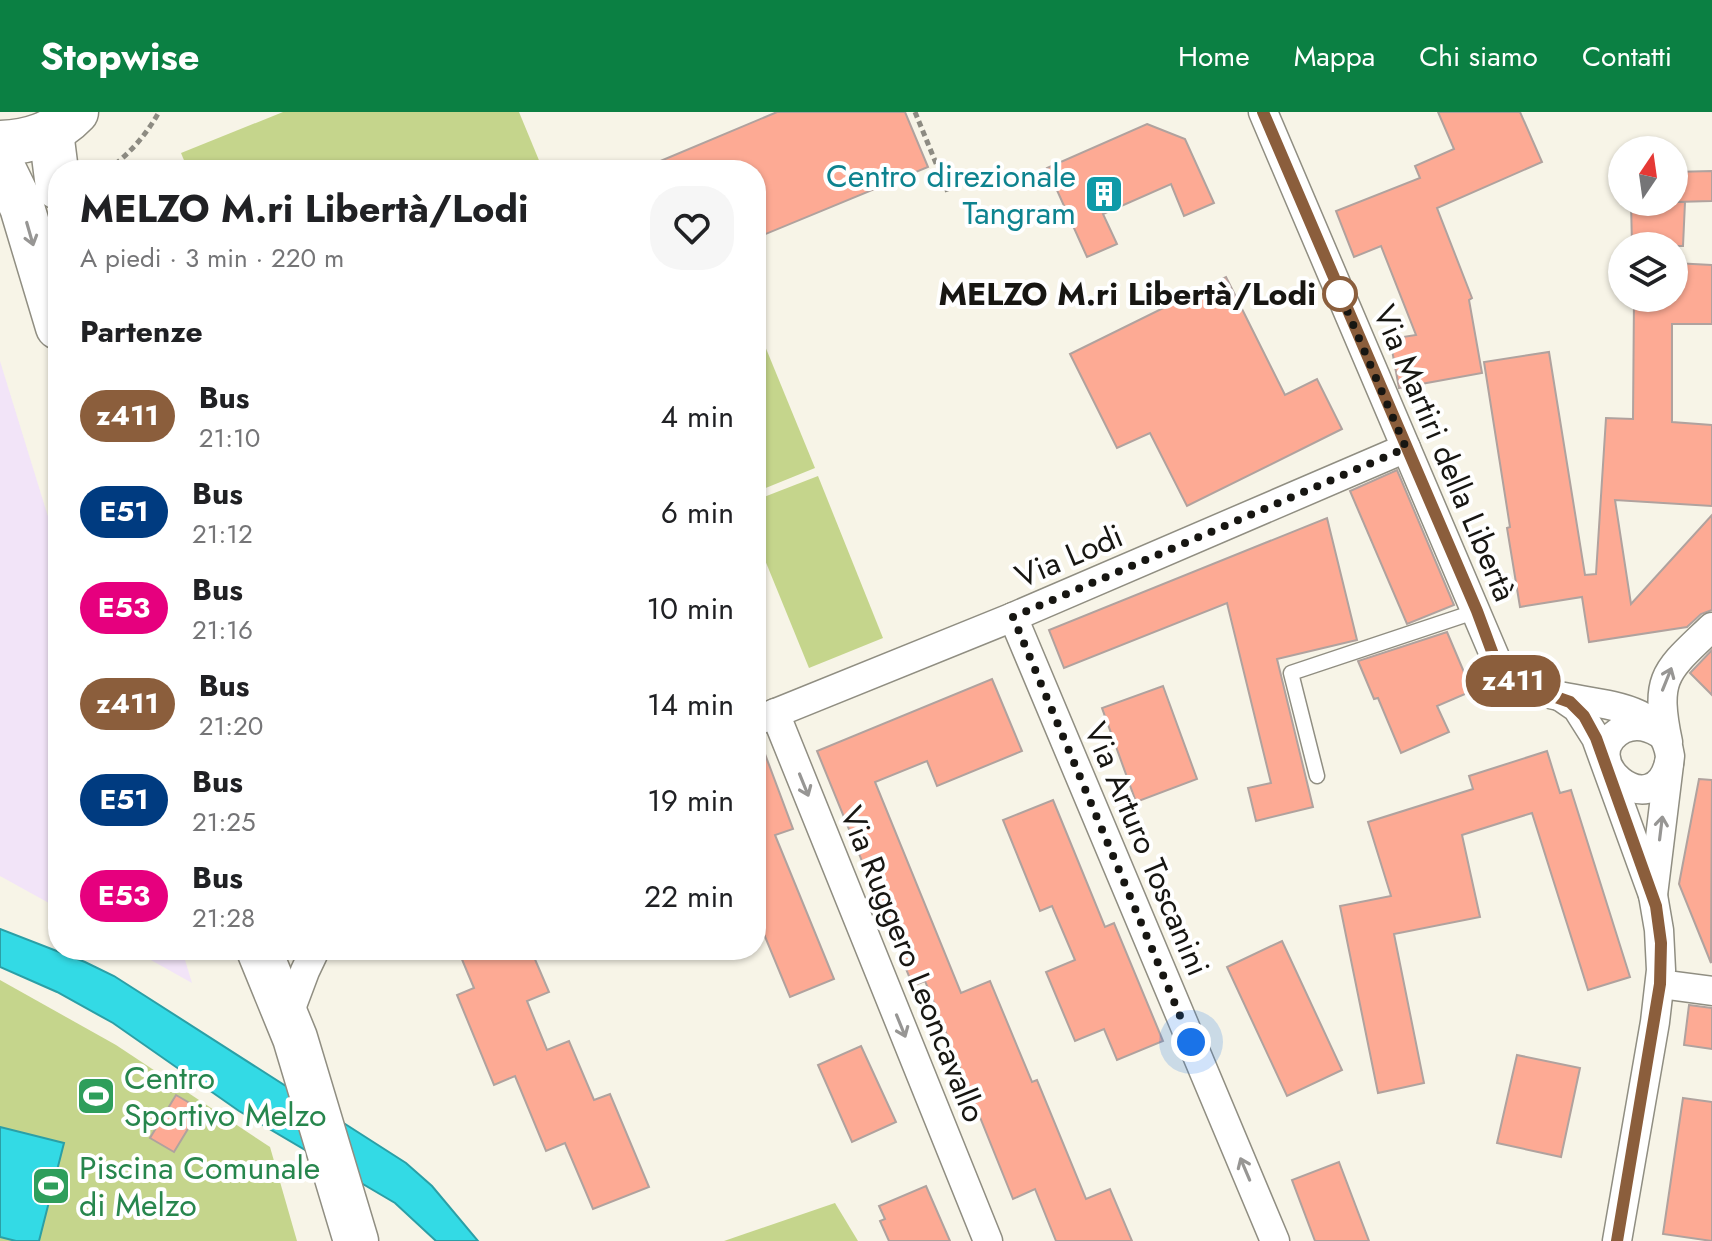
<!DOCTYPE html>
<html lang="it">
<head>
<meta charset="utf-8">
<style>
	body { margin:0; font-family:Jost,sans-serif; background:#f6f6f6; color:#202124; height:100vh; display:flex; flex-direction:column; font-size:30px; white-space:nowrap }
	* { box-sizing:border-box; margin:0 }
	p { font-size:26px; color:#757577 }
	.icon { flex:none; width:44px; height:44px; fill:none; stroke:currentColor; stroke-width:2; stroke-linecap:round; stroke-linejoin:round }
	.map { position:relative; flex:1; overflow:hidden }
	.panel { position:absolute; left:48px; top:48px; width:718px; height:800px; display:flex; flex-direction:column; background:#fff; border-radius:32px; box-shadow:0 2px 6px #0004 }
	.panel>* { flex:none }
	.badge { padding:0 16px; border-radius:26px; font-size:28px; line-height:52px }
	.needle { width:52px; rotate:13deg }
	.buttons { position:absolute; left:1608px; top:24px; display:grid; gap:16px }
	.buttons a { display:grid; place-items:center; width:80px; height:80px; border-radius:50%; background:#fff; box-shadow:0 2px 6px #0004; font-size:40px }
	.you { position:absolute; width:40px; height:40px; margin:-20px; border:6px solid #fff; border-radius:50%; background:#1a73e8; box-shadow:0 0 0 12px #1a73e833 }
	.map>.badge { position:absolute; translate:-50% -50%; box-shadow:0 0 0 4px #fff }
	h2 { padding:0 32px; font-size:30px; line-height:72px }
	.round { display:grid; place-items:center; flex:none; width:84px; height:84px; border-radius:32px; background:#f6f6f6 }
	.overview { display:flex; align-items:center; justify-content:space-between; height:136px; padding:0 32px }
	h1 { font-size:38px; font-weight:700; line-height:60px }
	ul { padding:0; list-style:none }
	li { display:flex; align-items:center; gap:24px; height:96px; padding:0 32px }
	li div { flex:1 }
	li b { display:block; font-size:30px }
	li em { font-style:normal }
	li .badge { min-width:88px; font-weight:700; text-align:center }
	header { display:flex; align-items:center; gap:48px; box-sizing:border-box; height:112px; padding:0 40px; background:#0b8043; color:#fff }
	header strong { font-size:38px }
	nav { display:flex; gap:44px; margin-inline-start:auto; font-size:28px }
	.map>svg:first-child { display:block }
	.commercial { fill:#f2e4f8 }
	.green { fill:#c5d58c }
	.water { fill:#33dae5; stroke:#2b9fa6; stroke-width:2 }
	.building { fill:#fdaa94; stroke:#b0a29e; stroke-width:2 }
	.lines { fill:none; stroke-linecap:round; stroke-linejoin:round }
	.lane-casing { stroke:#908e82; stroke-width:17 }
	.street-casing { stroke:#908e82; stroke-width:31 }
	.primary-casing { stroke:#908e82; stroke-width:47 }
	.path { stroke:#8d8b82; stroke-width:5; stroke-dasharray:6 4; stroke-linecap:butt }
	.lane { stroke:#fff; stroke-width:14 }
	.street { stroke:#fff; stroke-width:28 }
	.primary { stroke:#fff; stroke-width:44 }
	.oneway { stroke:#979694 }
	.line-casing { stroke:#fff; stroke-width:18 }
	.line { stroke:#8b5e3c; stroke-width:12 }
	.walk { stroke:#171612; stroke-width:8; stroke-dasharray:0 14.4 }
	.stop-dot { fill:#fff; stroke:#8b5e3c; stroke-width:4 }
	.labels { text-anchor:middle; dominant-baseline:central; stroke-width:8; stroke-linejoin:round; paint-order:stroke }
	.culture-label { font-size:32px; fill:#0d838f; stroke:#fff; text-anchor:end }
	.stop-label { font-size:32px; font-weight:bold; fill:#171612; stroke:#fff; text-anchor:end }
	.street-label { font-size:32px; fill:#171612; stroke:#fff }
	.leisure-label { font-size:32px; fill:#27864d; stroke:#fff; text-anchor:start }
</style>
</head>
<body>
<header>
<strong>Stopwise</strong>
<nav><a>Home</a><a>Mappa</a><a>Chi siamo</a><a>Contatti</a></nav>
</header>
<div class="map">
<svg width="1712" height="1129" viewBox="0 0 1712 1129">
	<rect width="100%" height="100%" fill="#f7f4e7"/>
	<g class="commercial">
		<path d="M 0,249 L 58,437 L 58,796 L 0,764 Z"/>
		<path d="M 133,838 L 182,838 L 192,871 Z"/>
	</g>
	<g class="green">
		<path d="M 283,0 L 519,0 L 543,58 L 188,58 L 181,41 Z"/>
		<path d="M 756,212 L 815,356 L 756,380 Z"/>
		<path d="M 818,364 L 883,526 L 809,556 L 756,426 L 756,388 Z"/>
		<path d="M 0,868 L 116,933 L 270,1035 L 297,1129 L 0,1129 Z"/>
		<path d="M 835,1091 L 858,1129 L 724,1129 Z"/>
	</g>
	<g class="water">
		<path d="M 0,817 L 85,850 L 114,864 L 406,1051 L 432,1074 L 478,1129 L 436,1129 L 395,1091 L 239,999 L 113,911 L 57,880 L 0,855 Z"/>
		<path d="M 0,1015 L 64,1031 L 39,1129 L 16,1129 L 0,1125 Z"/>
	</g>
	<g class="building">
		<path d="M 777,0 L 905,0 L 928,55 L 756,126 L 756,58 L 639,58 Z"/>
		<path d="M 1438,0 L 1520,0 L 1542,50 L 1437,96 L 1472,186 L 1469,188 L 1482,261 L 1399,276 L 1390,227 L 1416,223 L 1381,134 L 1354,145 L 1336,99 L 1420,66 L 1415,54 L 1454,37 Z"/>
		<path d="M 1147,12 L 1185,27 L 1214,91 L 1184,104 L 1171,72 L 1103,102 L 1117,132 L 1087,145 L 1047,56 Z"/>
		<path d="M 1712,59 L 1712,89 L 1675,90 L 1685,90 L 1683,134 L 1632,134 L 1631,90 L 1674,90 L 1674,60 Z"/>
		<path d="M 1674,151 L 1712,153 L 1712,212 L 1672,212 L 1672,310 L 1712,313 L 1712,394 L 1615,388 L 1631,492 L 1712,403 L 1712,498 L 1701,502 L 1687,515 L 1589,530 L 1582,485 L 1520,495 L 1507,416 L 1510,415 L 1484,250 L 1549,240 L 1585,463 L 1596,462 L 1606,306 L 1633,307 L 1634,186 L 1674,186 Z"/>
		<path d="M 1226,165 L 1285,283 L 1317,267 L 1342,317 L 1187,394 L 1150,321 L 1117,336 L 1070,242 Z"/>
		<path d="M 1397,358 L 1454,493 L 1407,512 L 1350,379 Z"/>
		<path d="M 1327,406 L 1357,528 L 1277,547 L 1313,695 L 1256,709 L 1248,676 L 1271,671 L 1227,491 L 1064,556 L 1049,518 Z"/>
		<path d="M 1447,520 L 1472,579 L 1437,594 L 1449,620 L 1401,641 L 1378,586 L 1374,587 L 1358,549 Z"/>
		<path d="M 1712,538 L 1712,583 L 1690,561 Z"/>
		<path d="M 992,567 L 1022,639 L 937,674 L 927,649 L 875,670 L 961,881 L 990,869 L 1032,970 L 1037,968 L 1086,1087 L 1110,1077 L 1132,1129 L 1056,1129 L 1035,1077 L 1013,1087 L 925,869 L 913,874 L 817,639 Z"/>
		<path d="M 1163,574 L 1197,667 L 1136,690 L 1102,596 Z"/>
		<path d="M 759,626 L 793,717 L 775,723 L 834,867 L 790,885 L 756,803 L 756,627 Z"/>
		<path d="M 1547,639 L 1560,681 L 1571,678 L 1630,865 L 1588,878 L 1532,701 L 1462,723 L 1480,805 L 1394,822 L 1424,971 L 1378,981 L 1340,794 L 1391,784 L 1368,710 L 1473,677 L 1469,664 Z"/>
		<path d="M 1699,667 L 1712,668 L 1711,851 L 1679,772 Z"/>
		<path d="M 1053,688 L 1105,815 L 1114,811 L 1163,929 L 1117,948 L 1104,917 L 1075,929 L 1046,860 L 1075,848 L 1052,794 L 1040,799 L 1003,708 Z"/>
		<path d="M 1282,829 L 1342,958 L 1287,984 L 1227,855 Z"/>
		<path d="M 458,838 L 531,838 L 549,880 L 527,889 L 547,938 L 569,929 L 594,988 L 610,982 L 649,1075 L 593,1097 L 565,1031 L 546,1039 L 515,964 L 494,973 L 457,883 L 474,876 Z"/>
		<path d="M 1689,893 L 1712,896 L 1712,937 L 1684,933 Z"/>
		<path d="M 861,934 L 896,1010 L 852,1030 L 818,953 Z"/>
		<path d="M 1517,943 L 1580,956 L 1561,1045 L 1497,1031 Z"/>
		<path d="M 176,983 L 200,997 L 174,1040 L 150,1026 Z"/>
		<path d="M 1683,986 L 1712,990 L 1712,1129 L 1663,1122 Z"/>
		<path d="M 1339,1050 L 1369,1129 L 1315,1129 L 1292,1068 Z"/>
		<path d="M 926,1074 L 950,1129 L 889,1129 L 880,1109 L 885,1107 L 879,1094 Z"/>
	</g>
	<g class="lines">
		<g class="lane-casing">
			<path id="lane" d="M 1317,664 L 1291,561 L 1477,499"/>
		</g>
		<g class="street-casing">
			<g id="street">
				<path d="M 1263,0 L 1498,552 C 1535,608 1659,567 1670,644 L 1653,783"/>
				<path d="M 1013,505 L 1275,1129"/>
				<path d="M 1561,585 L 1577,596 L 1596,626 L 1653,783 L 1659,818 L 1661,858 L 1655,910 L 1617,1129"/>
				<path d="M 775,601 L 988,1129"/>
				<path d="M 756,609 L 1013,505 L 1406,336"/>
				<path d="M 1659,621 C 1648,614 1636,611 1623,617 C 1570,646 1653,715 1669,651"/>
				<path d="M 1668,630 C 1654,564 1666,559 1712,515"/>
				<path d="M 1660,872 L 1712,879"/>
				<path d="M 290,899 L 305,859 L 315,838"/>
			</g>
		</g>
		<g class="primary-casing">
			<g id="primary">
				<path d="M 51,20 L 58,75"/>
				<path d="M 0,31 C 30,30 55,22 76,0"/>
				<path d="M 0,50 L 22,95 L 58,215"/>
				<path d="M 259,838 L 295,926 L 356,1129"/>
			</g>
		</g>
		<g class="path">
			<path d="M 915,0 L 949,83"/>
			<path d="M 107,58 C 129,43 146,23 159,0"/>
		</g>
		<use href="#lane" class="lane"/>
		<use href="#street" class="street"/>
		<use href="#primary" class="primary"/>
	</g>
	<defs><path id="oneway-shaft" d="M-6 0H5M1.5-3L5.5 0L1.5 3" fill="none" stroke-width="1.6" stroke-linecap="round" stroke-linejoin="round" transform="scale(2)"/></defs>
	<g class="oneway">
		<use href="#oneway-shaft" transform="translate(30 122) rotate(74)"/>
		<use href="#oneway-shaft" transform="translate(1667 567) rotate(-68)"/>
		<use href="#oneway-shaft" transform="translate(804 673) rotate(68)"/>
		<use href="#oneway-shaft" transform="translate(1661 716) rotate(-83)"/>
		<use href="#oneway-shaft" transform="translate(901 914) rotate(68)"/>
		<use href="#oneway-shaft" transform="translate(1245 1057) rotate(-113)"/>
	</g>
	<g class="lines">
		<g class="line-casing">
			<path id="line" d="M 1263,0 L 1477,499 L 1494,545 L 1507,566 L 1524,574 L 1570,590 L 1584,604 L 1596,626 L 1656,794 L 1661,831 L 1660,872 L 1617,1129"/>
		</g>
		<use href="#line" class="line"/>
		<path class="walk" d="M 1191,930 L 1013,505 L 1406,336 L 1334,168 L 1340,182"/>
	</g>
	<defs>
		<g id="building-square" transform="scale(2)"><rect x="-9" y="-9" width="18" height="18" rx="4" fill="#0f9aa8" stroke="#fff"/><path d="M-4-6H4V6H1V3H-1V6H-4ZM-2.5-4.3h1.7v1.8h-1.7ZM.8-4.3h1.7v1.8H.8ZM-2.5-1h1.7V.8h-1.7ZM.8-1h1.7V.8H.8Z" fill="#fff"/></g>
		<g id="stadium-square" transform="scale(2)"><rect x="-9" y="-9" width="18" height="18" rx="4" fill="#2e9e5b" stroke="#fff"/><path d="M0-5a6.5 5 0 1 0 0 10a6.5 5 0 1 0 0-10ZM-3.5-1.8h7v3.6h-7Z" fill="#fff"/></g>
	</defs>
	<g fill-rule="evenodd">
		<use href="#building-square" x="1104" y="82"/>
		<use href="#stadium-square" x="96" y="984"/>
		<use href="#stadium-square" x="51" y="1074"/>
	</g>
	<circle class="stop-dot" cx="1340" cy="182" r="16"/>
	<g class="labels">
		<g class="culture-label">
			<text x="1076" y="64">Centro direzionale<tspan x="1076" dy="37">Tangram</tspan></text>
		</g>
		<g class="stop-label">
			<text x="1316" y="182">MELZO M.ri Libertà/Lodi</text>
		</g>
		<g class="street-label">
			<text transform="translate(1445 341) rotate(67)">Via Martiri della Libertà</text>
			<text transform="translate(1069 444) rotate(-23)">Via Lodi</text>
			<text transform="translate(1147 737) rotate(67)">Via Arturo Toscanini</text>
			<text transform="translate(913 852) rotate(68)">Via Ruggero Leoncavallo</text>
		</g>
		<g class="leisure-label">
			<text x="124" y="966">Centro<tspan x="124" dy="37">Sportivo Melzo</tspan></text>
			<text x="79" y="1056">Piscina Comunale<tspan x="79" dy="37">di Melzo</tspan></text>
		</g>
	</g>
</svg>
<div class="buttons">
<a><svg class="needle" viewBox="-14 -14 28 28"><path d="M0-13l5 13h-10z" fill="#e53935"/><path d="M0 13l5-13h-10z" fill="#757577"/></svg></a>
<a><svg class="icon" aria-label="layers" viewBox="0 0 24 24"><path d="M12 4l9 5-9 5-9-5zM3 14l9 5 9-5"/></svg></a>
</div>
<div class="you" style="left:1191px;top:930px"></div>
<b class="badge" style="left:1513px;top:569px;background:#8b5e3c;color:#fff">z411</b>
<section class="panel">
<div class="overview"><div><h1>MELZO M.ri Libertà/Lodi</h1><p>A piedi · 3 min · 220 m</p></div><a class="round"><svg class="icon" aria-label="heart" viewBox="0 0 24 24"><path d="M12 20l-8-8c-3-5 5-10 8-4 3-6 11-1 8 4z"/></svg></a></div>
<h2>Partenze</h2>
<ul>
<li><span class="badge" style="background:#8b5e3c;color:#fff">z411</span><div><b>Bus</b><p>21:10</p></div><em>4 min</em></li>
<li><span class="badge" style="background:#003b80;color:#fff">E51</span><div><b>Bus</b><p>21:12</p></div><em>6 min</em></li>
<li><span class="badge" style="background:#e6007e;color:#fff">E53</span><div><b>Bus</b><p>21:16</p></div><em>10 min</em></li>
<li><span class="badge" style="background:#8b5e3c;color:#fff">z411</span><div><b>Bus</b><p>21:20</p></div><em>14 min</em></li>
<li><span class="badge" style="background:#003b80;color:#fff">E51</span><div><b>Bus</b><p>21:25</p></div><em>19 min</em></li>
<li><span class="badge" style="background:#e6007e;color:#fff">E53</span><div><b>Bus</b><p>21:28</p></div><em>22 min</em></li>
</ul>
</section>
</div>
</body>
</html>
